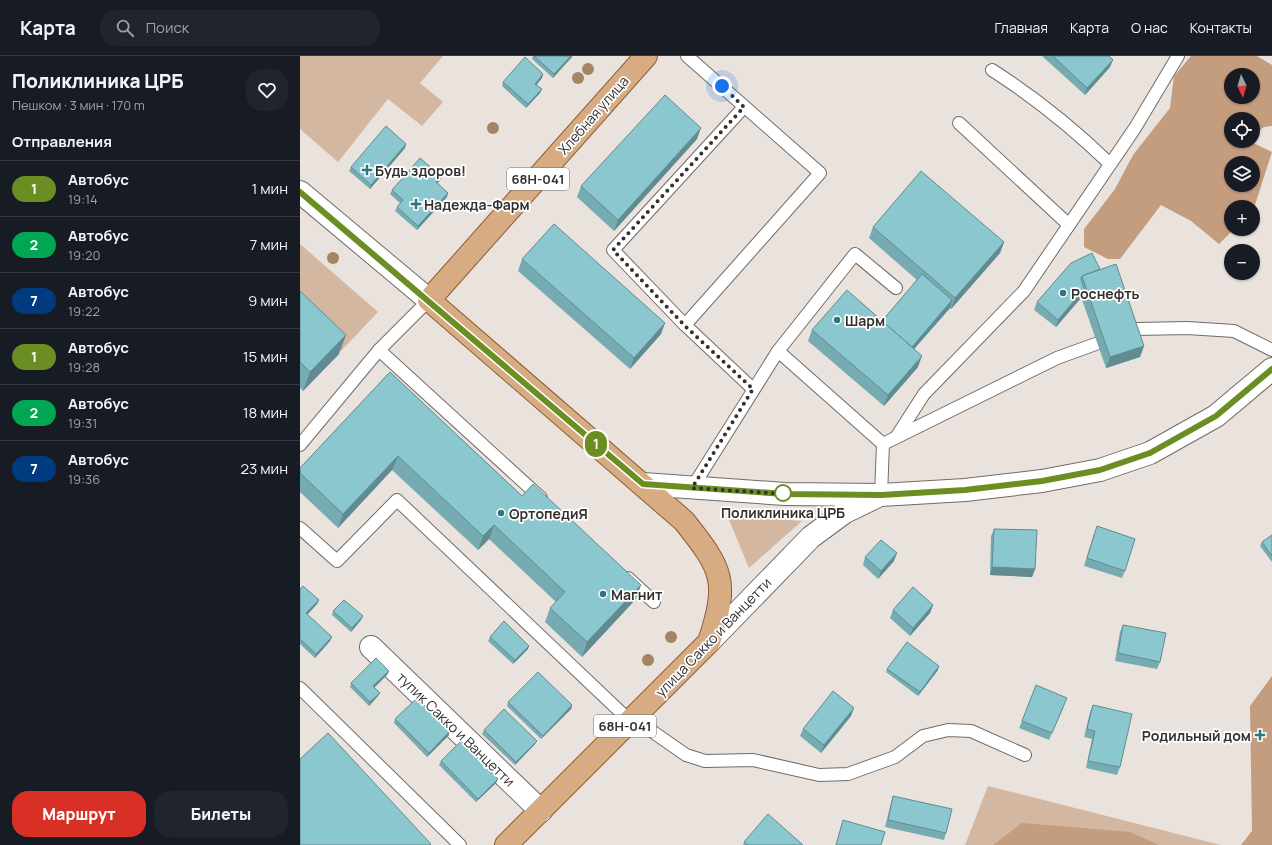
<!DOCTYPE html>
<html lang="ru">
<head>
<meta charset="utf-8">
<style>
	body { margin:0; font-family:Manrope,sans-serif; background:#20242c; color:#f1f3f6; height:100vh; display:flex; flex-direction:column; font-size:15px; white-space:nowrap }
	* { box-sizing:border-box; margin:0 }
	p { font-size:13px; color:#9ea1a6 }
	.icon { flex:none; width:22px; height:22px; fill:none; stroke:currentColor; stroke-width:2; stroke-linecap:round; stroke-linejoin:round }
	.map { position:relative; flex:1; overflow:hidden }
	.details { display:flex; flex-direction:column; background:#171b24; width:300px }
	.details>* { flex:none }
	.badge { padding:0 8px; border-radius:13px; font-size:14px; line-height:26px }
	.needle { width:26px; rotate:175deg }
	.controls { position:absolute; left:924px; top:12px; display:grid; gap:8px }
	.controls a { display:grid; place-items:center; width:36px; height:36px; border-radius:50%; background:#171b24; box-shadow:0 1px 3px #0004; font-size:20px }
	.you { position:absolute; width:20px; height:20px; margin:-10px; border:3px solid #fff; border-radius:50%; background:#1a73e8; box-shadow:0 0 0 6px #1a73e833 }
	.map>.badge { position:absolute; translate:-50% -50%; box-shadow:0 0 0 2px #fff }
	h2 { padding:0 12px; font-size:15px; line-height:36px }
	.round { display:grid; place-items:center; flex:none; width:42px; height:42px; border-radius:16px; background:#20242c }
	.overview { display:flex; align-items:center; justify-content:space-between; height:68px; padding:0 12px }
	h1 { font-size:19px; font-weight:800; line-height:30px }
	.primary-button { display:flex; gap:8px; margin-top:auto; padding:8px 12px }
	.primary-button a { flex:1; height:46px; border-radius:16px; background:#d93025; color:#fff; font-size:16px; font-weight:800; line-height:46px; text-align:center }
	.primary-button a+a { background:#20242c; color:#f1f3f6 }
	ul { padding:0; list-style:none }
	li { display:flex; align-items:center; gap:12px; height:56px; padding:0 12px; border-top:1px solid #363941 }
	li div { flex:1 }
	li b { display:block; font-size:15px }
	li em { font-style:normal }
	li .badge { min-width:44px; font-weight:700; text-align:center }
	header { display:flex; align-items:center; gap:24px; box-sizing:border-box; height:56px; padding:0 20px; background:#171b24; border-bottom:1px solid #363941 }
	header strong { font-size:19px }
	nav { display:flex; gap:22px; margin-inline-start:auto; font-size:14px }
	.search { width:280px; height:36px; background:#20242c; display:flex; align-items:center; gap:10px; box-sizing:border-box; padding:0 14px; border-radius:16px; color:#9ea1a6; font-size:15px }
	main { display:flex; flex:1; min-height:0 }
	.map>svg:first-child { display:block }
	.green { fill:#d4b7a1 }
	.forest { fill:#c49c7e; fill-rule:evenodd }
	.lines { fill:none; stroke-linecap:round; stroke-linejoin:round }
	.service-casing { stroke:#726b66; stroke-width:14 }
	.minor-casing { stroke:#726b66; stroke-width:24 }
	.tertiary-casing { stroke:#726b66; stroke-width:24 }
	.primary-casing { stroke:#8d5c30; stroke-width:24 }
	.service { stroke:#fff; stroke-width:12 }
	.minor { stroke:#fff; stroke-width:22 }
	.tertiary { stroke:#fff; stroke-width:22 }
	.primary { stroke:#d8ac83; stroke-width:22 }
	.tree { fill:#a38463 }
	.wall { fill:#77abb2 }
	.shaded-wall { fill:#618b91 }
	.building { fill:#8ac7cf; stroke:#618b91 }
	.line-casing { stroke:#fff; stroke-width:9 }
	.line { stroke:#6b8e23; stroke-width:6 }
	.walk { stroke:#33302e; stroke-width:4; stroke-dasharray:0 7.2 }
	.poi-dot { fill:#2e767f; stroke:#fff; stroke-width:1.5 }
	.stop-dot { fill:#fff; stroke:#6b8e23; stroke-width:2 }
	.labels { text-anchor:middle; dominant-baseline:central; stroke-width:3.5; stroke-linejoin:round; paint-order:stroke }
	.shield { fill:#fff; stroke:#706e6d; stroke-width:1 }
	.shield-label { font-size:13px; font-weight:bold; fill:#33302e }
	.street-label { font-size:14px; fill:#33302e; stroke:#fff }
	.poi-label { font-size:14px; font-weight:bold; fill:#33302e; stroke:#fff; text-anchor:start }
	.stop-label { font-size:14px; font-weight:bold; fill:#33302e; stroke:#fff }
</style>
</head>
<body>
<header>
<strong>Карта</strong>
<div class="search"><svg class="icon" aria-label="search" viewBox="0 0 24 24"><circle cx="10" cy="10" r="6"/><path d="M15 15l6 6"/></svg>Поиск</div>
<nav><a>Главная</a><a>Карта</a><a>О нас</a><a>Контакты</a></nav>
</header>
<main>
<section class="details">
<div class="overview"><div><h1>Поликлиника ЦРБ</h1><p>Пешком · 3 мин · 170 m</p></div><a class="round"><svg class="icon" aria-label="heart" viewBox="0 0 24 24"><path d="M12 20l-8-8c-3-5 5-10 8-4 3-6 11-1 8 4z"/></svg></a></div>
<h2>Отправления</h2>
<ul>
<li><span class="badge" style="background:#6b8e23;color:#fff">1</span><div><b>Автобус</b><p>19:14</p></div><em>1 мин</em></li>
<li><span class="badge" style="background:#00a651;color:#fff">2</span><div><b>Автобус</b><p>19:20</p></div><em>7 мин</em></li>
<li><span class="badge" style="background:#003b80;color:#fff">7</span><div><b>Автобус</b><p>19:22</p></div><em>9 мин</em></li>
<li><span class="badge" style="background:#6b8e23;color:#fff">1</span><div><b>Автобус</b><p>19:28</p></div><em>15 мин</em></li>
<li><span class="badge" style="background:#00a651;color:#fff">2</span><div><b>Автобус</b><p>19:31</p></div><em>18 мин</em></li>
<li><span class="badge" style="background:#003b80;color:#fff">7</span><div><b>Автобус</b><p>19:36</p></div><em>23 мин</em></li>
</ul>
<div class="primary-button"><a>Маршрут</a><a>Билеты</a></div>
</section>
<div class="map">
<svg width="972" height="789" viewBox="0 0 972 789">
	<rect width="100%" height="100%" fill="#eae3dd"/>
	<g class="green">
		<path d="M 0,0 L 143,0 L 120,27 L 143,46 L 122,70 L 88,43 L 38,106 L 0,73 Z"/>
		<path d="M 0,188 L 78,256 L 41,295 L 0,255 Z"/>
		<path d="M 427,459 L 502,465 L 449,512 Z"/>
		<path d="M 688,730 L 921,789 L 665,789 Z"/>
	</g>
	<g class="forest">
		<path d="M 891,0 L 957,0 L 972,9 L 972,70 L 964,71 L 953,80 L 953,63 L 931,63 L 931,85 L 949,85 L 972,96 L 954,152 L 931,151 L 931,173 L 934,173 L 919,188 L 891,165 L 861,149 L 820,203 L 808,203 L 784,191 L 784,173 L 815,133 L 833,99 L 870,52 L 874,20 ZM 931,19 L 953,19 L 953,41 L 931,41 ZM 931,107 L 953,107 L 953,129 L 931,129 Z"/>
		<path d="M 972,620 L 972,789 L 941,789 L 952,775 L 950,650 Z"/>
		<path d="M 722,767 L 830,776 L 859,789 L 693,789 Z"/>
	</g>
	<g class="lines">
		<g class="service-casing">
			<g id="service">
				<path d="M 387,0 L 520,117 L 385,269 L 453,333"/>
				<path d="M 692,14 C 734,41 774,73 810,108"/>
				<path d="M 659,67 L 769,169"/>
				<path d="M 385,269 L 313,194 L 444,51"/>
				<path d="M 79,294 L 241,442"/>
				<path d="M 478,295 L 583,388"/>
				<path d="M 597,380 L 624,338 L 724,235 L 835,72 L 878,0"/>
				<path d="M 583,388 L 757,302 L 837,273 L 887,272 L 934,275 L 972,294"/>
				<path d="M 0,389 L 79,294 L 129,244"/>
				<path d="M 392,432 L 478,295 L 555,198 L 596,232"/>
				<path d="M 581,439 L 583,388"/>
				<path d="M 0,472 L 37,505 L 97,444 L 330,665"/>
				<path d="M 328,522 L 354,546"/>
				<path d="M 0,632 L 160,789"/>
				<path d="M 333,662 L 386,699 L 405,705 L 453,704 L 519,719 L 548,718 L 595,701 L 623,680 L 648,674 L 671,675 L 725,699"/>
			</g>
		</g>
		<g class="minor-casing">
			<g id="minor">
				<path d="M 0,136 L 129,244"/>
				<path d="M 71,591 L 241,755"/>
			</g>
		</g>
		<g class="tertiary-casing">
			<g id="tertiary">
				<path d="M 343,428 L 485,438 L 581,439 L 665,434 L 742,425 L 800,414 L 850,397 L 916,360 L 972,313"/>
				<path d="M 409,586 L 511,481 L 545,456 L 576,441"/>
			</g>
		</g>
		<g class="primary-casing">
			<path id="primary" d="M 206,789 L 409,586 C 429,525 423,514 384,465 L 129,244 L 346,0"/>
		</g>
		<use href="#service" class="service"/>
		<use href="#minor" class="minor"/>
		<use href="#tertiary" class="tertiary"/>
		<use href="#primary" class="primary"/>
	</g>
	<g class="tree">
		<circle cx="288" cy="13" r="6"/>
		<circle cx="278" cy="22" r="6"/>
		<circle cx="193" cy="72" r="6"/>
		<circle cx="33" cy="202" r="6"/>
		<circle cx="371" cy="581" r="6"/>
		<circle cx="348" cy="604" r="6"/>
	</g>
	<g class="wall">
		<path d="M 233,0 L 272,0 L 253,22 L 232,3 Z"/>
		<path d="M 742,0 L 809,0 L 810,11 L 785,39 Z"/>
		<path d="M 243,18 L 242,22 L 236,29 L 242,33 L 240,37 L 226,52 L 202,30 L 203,26 Z"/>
		<path d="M 397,83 L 314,175 L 277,141 L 281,130 Z"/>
		<path d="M 106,88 L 105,92 L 70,133 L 49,115 L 51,111 Z"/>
		<path d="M 142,121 L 138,127 L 147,141 L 117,174 L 95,155 L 97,151 L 100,147 L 90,138 L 92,134 Z"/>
		<path d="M 573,171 L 704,186 L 700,197 L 651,253 L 650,252 L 614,293 L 618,311 L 584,350 L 508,285 L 512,274 L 582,265 L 617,224 L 569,182 Z"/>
		<path d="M 222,203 L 361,278 L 330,313 L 218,215 Z"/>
		<path d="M 771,207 L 801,213 L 844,290 L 840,301 L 806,312 L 781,241 L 756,271 L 734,254 L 737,246 Z"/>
		<path d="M 0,235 L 39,298 L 3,335 L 0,332 Z"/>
		<path d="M 90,316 L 222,440 L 336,543 L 282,601 L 245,566 L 250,552 L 256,546 L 189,483 L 178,494 L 92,414 L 38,472 L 0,436 L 0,412 Z"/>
		<path d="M 694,473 L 735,513 L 732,521 L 690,519 L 691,480 Z"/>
		<path d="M 794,478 L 825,515 L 822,522 L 784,510 Z"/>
		<path d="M 972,479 L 972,506 L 960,490 L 962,486 Z"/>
		<path d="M 565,501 L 594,505 L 578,523 L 563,509 Z"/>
		<path d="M 0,533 L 19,544 L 17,548 L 7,559 L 30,585 L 15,602 L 0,588 Z"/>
		<path d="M 633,549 L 630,557 L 610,580 L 590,562 L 593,554 Z"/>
		<path d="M 33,555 L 61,564 L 51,576 L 32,559 Z"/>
		<path d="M 823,569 L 860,606 L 857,613 L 815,605 L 820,576 Z"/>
		<path d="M 190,581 L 228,593 L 213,608 L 188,585 Z"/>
		<path d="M 587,613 L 638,614 L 618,640 L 586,616 Z"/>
		<path d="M 89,615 L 87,619 L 74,631 L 80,637 L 78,640 L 69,650 L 50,631 L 51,627 Z"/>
		<path d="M 208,646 L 272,649 L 271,653 L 241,683 L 207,650 Z"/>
		<path d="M 793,649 L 820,711 L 817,719 L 786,712 L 792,683 L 784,681 L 790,656 Z"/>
		<path d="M 764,650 L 749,684 L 719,672 L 722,665 Z"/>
		<path d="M 551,660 L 521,697 L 500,680 L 503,673 Z"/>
		<path d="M 95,663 L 149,679 L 127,701 L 94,667 Z"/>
		<path d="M 184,674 L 237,685 L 235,688 L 215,709 L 182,678 Z"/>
		<path d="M 141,705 L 198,723 L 196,727 L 176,746 L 139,709 Z"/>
		<path d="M 593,740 L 646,777 L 644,784 L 585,771 L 591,747 Z"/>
		<path d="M 543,764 L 581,789 L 536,789 Z"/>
		<path d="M 444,786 L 503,789 L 443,789 Z"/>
	</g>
	<g class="shaded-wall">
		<path d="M 271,0 L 272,0 L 272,1 L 253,22 L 254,18 Z"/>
		<path d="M 813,4 L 810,11 L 785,39 L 787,32 Z"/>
		<path d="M 243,18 L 242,22 L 234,32 L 235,28 Z"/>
		<path d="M 242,33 L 240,37 L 226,52 L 228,48 Z"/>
		<path d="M 401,72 L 397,83 L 314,175 L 318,164 Z"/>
		<path d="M 106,88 L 105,92 L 70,133 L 71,129 Z"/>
		<path d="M 142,121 L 140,124 L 135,130 L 136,126 Z"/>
		<path d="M 148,137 L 147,141 L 117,174 L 118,170 Z"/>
		<path d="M 704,186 L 700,197 L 651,253 L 655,242 Z"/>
		<path d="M 784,233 L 782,241 L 756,271 L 758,264 Z"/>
		<path d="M 652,244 L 650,252 L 607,301 L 610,293 Z"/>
		<path d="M 365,267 L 361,278 L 330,313 L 334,302 Z"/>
		<path d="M 46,279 L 39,298 L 3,335 L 10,316 Z"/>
		<path d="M 844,290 L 840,301 L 806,312 L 810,301 Z"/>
		<path d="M 622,300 L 618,311 L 584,350 L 588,339 Z"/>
		<path d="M 98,400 L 92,414 L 38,472 L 43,458 Z"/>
		<path d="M 194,469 L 189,483 L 178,494 L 183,480 Z"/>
		<path d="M 597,497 L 594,505 L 578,523 L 581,515 Z"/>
		<path d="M 692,511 L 735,513 L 732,521 L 690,519 Z"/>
		<path d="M 341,529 L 336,543 L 282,601 L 287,586 Z"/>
		<path d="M 19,544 L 17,548 L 5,561 L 6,557 Z"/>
		<path d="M 633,549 L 630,557 L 610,580 L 613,572 Z"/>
		<path d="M 63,560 L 61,564 L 51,576 L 52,572 Z"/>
		<path d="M 32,581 L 30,585 L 15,602 L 16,598 Z"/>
		<path d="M 229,590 L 228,593 L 213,608 L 215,604 Z"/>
		<path d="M 639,610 L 638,614 L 618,640 L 620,636 Z"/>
		<path d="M 89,615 L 87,619 L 72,634 L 73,630 Z"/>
		<path d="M 80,637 L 78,640 L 69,650 L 70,646 Z"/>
		<path d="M 272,649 L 271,653 L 241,683 L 243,680 Z"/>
		<path d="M 554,652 L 551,660 L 521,697 L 524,689 Z"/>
		<path d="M 150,675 L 149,679 L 127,701 L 129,697 Z"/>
		<path d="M 237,685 L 235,688 L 215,709 L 216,706 Z"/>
		<path d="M 198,723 L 196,727 L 176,746 L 178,743 Z"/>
	</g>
	<g class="building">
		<path d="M 234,0 L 271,0 L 254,18 Z"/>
		<path d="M 753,0 L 809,0 L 813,4 L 787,32 Z"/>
		<path d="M 225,1 L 243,18 L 235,28 L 242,33 L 228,48 L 203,26 Z"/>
		<path d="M 365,39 L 401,72 L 318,164 L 281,130 Z"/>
		<path d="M 86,70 L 106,88 L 71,129 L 51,111 Z"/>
		<path d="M 120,102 L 142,121 L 136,126 L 148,137 L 118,170 L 97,151 L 103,144 L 92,134 Z"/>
		<path d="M 621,115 L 704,186 L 655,242 L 573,171 Z"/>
		<path d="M 254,168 L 365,267 L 334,302 L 222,203 Z"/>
		<path d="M 792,197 L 800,213 L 782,220 L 781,223 L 784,233 L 758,264 L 737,246 L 771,207 Z"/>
		<path d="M 816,208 L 844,290 L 810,301 L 782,220 Z"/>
		<path d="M 622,218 L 652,244 L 612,291 L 582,265 Z"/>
		<path d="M 547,234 L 622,300 L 588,339 L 512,274 Z"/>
		<path d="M 0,235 L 46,279 L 10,316 L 0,306 Z"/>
		<path d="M 90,316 L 222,440 L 233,428 L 341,529 L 287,586 L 250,552 L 265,536 L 194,469 L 183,480 L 98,400 L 43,458 L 0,417 L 0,412 Z"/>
		<path d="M 797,470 L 835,483 L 825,515 L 787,502 Z"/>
		<path d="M 694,473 L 737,474 L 735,513 L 692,511 Z"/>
		<path d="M 972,479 L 972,500 L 962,486 Z"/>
		<path d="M 581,484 L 597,497 L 581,515 L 565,501 Z"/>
		<path d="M 3,530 L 19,544 L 6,557 L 32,581 L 16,598 L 0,583 L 0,533 Z"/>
		<path d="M 613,531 L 633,549 L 613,572 L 593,554 Z"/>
		<path d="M 44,544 L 63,560 L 52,572 L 33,555 Z"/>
		<path d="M 204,565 L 229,590 L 215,604 L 190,581 Z"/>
		<path d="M 823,569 L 866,577 L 860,606 L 818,597 Z"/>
		<path d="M 607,586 L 639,610 L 620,636 L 587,613 Z"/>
		<path d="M 76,602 L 89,615 L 73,630 L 80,637 L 70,646 L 51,627 Z"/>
		<path d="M 238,616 L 272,649 L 243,680 L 208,646 Z"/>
		<path d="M 736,629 L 767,642 L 752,677 L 722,665 Z"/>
		<path d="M 533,635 L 554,652 L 524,689 L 503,673 Z"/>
		<path d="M 117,642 L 150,675 L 129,697 L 95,663 Z"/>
		<path d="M 793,649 L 832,658 L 820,711 L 788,705 L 795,675 L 787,673 Z"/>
		<path d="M 204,653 L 237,685 L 216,706 L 184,674 Z"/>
		<path d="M 28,677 L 131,788 L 130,789 L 0,789 L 0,703 Z"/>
		<path d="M 161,685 L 198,723 L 178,743 L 141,705 Z"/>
		<path d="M 593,740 L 652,753 L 646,777 L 588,764 Z"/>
		<path d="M 468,758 L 503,789 L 448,789 L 444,786 Z"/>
		<path d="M 543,764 L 585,776 L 581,789 L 536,789 Z"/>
	</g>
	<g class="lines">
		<g class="line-casing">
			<path id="line" d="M 0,136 L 343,428 L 485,438 L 581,439 L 665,434 L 742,425 L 800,414 L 850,397 L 916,360 L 972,313"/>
		</g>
		<use href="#line" class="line"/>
		<path class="walk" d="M 422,30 L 444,51 L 313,194 L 385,270 L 453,333 L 392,432 L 485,438 L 483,437"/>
	</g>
	<g class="poi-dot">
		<path d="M65 108h4v4h4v4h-4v4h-4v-4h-4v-4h4z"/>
		<path d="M114 142h4v4h4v4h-4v4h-4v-4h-4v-4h4z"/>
		<circle cx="763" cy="237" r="4"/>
		<circle cx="537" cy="264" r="4"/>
		<circle cx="201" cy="457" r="4"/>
		<circle cx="303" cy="538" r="4"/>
		<path d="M958 673h4v4h4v4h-4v4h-4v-4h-4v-4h4z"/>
	</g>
	<circle class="stop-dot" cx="483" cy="437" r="8"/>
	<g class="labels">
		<g class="shield">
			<rect x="207" y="112" width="62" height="22" rx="3"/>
			<rect x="294" y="659" width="62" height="22" rx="3"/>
		</g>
		<g class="shield-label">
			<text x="238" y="123">68Н-041</text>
			<text x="325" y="670">68Н-041</text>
		</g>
		<g class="street-label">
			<text transform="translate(293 59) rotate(-49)">Хлебная улица</text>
			<text transform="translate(413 581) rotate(-46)">улица Сакко и Ванцетти</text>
			<text transform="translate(156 673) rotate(44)">тупик Сакко и Ванцетти</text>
		</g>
		<g class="poi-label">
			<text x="75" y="114">Будь здоров!</text>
			<text x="124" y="148">Надежда-Фарм</text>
			<text x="771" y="237">Роснефть</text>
			<text x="545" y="264">Шарм</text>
			<text x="209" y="457">ОртопедиЯ</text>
			<text x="311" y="538">Магнит</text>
			<text x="951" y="679" text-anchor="end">Родильный дом</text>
		</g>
		<g class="stop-label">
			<text x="483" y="456">Поликлиника ЦРБ</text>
		</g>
	</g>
</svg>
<div class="controls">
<a><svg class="needle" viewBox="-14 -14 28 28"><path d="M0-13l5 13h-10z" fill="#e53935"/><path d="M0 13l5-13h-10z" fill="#9ea1a6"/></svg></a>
<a><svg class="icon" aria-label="locate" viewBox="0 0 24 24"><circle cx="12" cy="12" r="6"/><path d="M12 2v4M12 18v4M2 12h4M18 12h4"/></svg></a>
<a><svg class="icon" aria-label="layers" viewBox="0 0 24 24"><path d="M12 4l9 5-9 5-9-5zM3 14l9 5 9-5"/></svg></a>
<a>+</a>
<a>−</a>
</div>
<div class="you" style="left:422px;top:30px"></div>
<b class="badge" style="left:296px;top:388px;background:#6b8e23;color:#fff">1</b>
</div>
</main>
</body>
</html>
